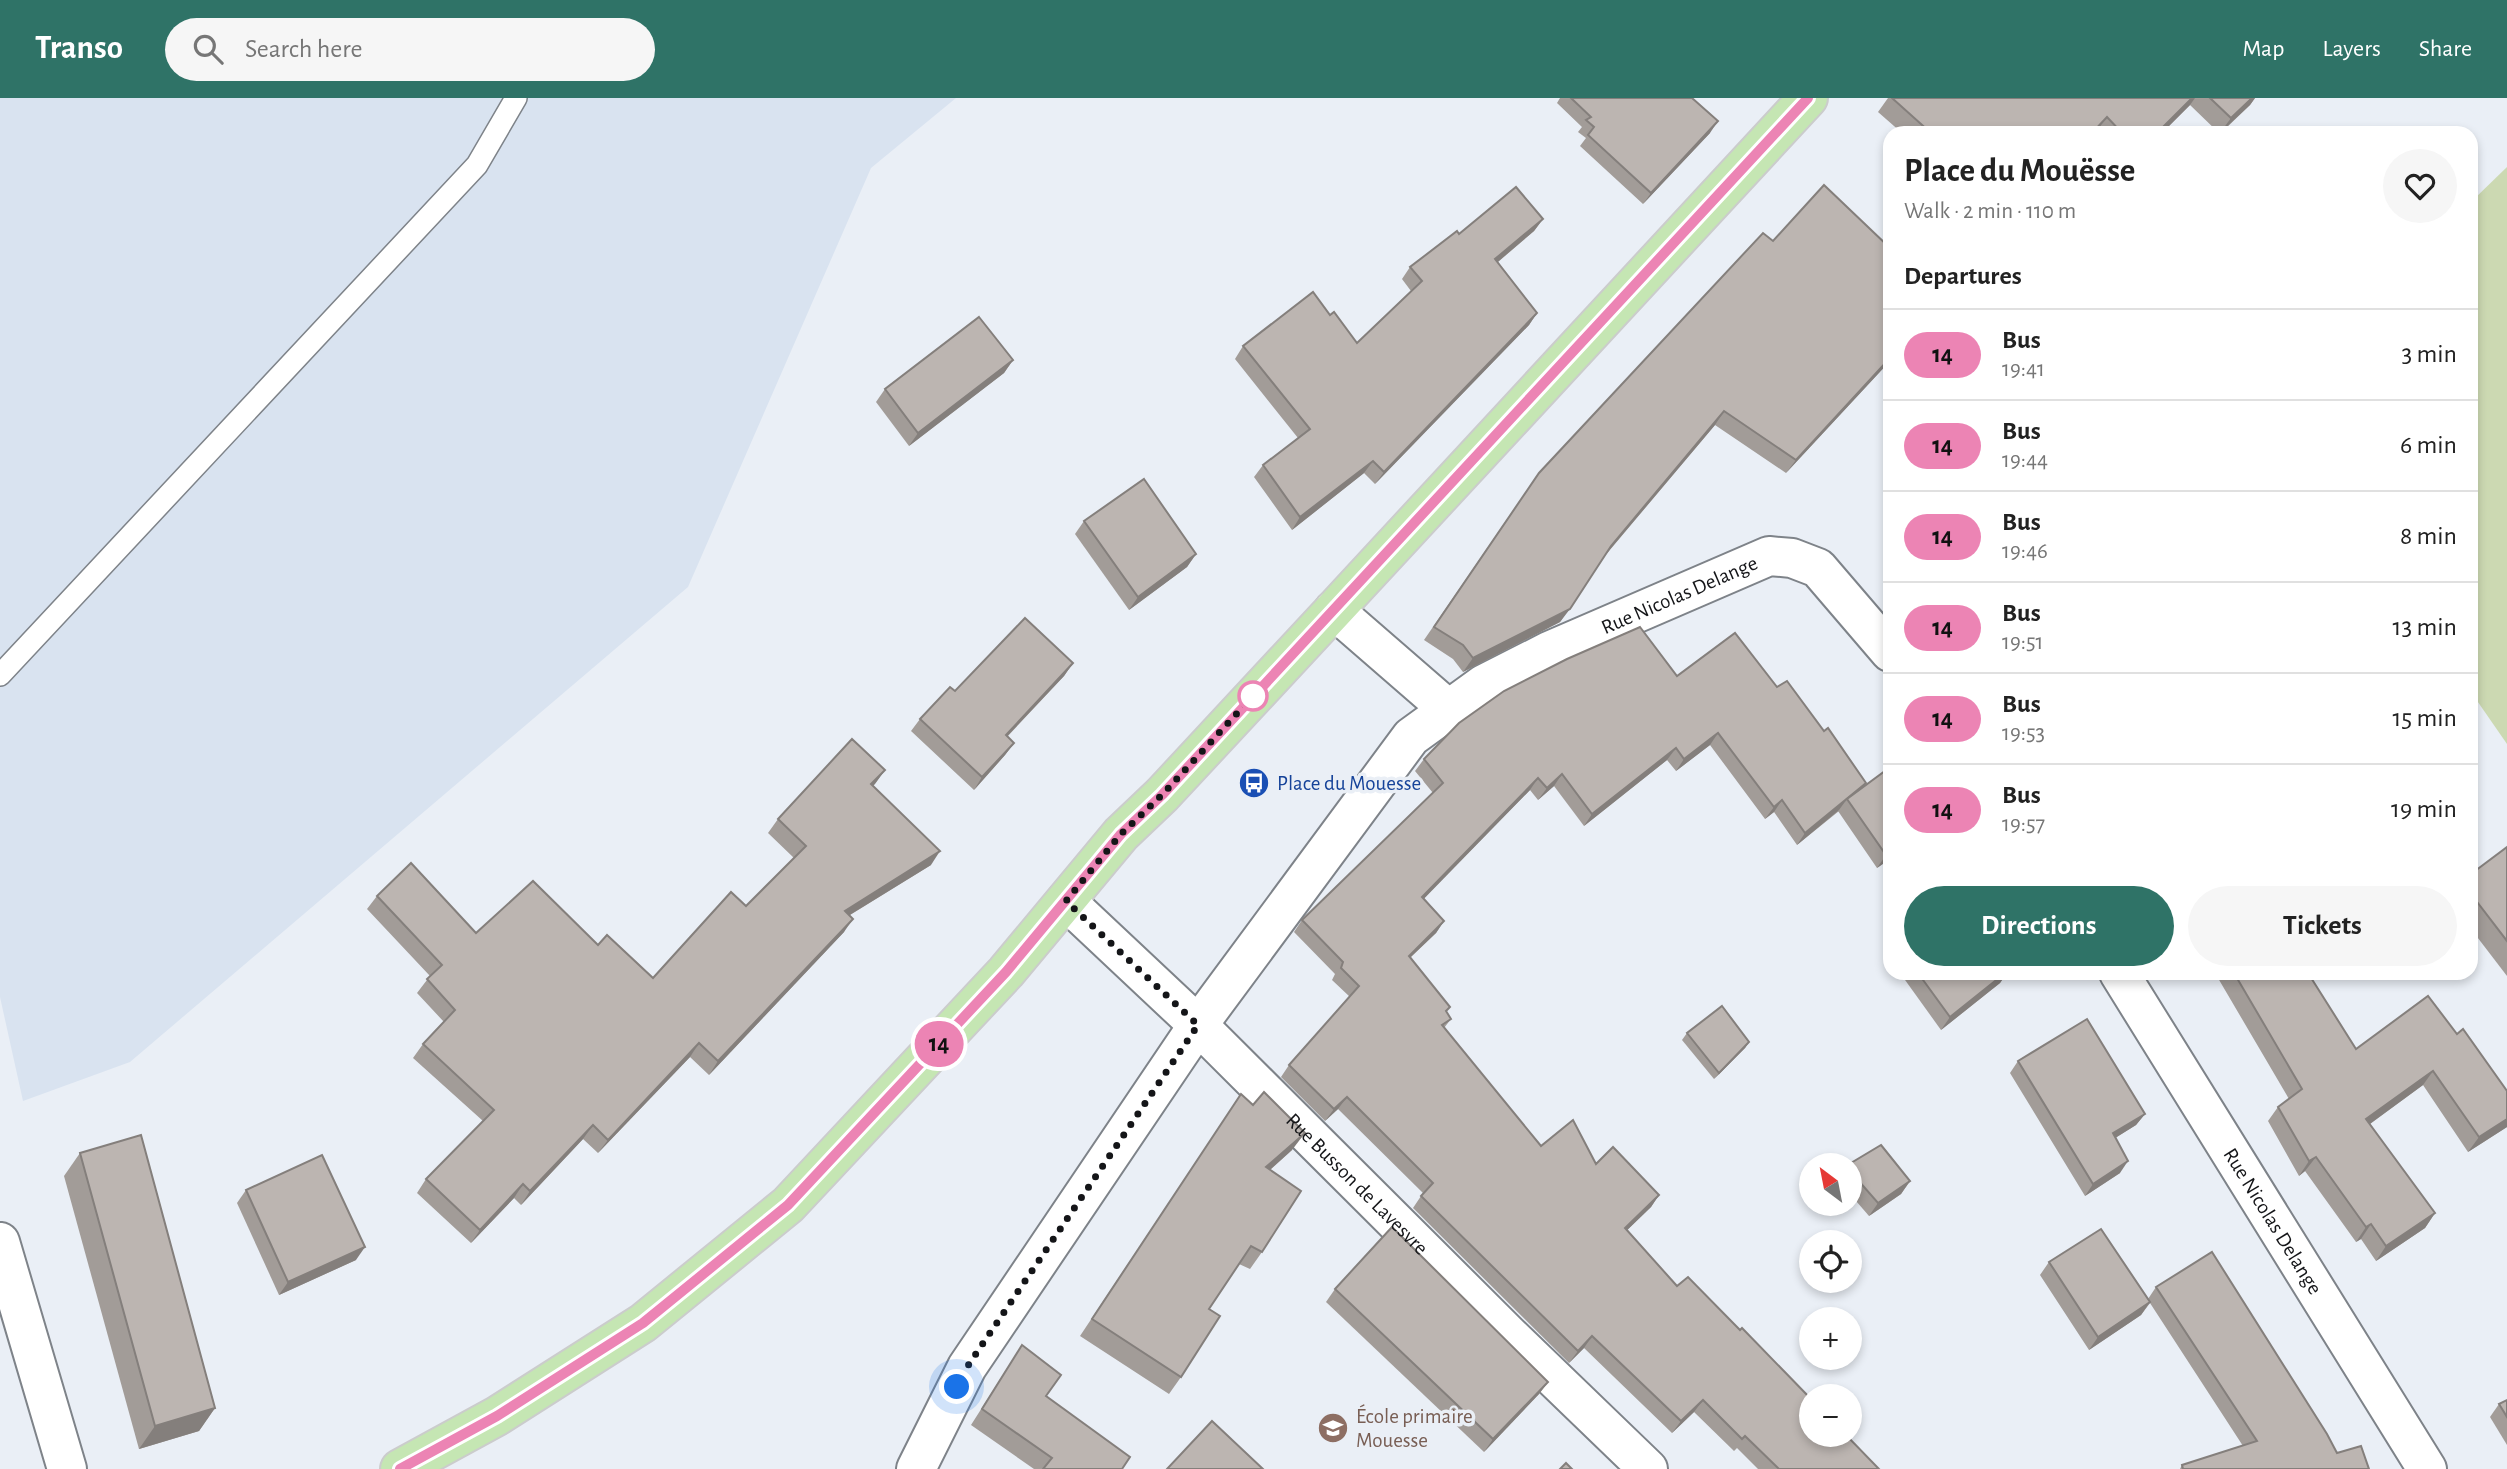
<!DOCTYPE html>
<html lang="en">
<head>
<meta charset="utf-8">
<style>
	body { margin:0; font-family:"Alegreya Sans",sans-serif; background:#f6f6f6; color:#222; height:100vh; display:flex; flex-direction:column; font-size:26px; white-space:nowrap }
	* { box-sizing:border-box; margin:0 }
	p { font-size:23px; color:#767676 }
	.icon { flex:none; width:38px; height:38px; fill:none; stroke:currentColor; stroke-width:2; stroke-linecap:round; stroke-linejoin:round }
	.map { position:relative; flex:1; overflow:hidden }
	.panel { position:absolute; left:1883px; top:28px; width:595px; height:854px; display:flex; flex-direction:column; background:#fff; border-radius:21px; box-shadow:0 4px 10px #0003 }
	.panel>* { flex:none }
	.badge { padding:0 14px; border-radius:23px; font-size:24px; line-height:46px }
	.needle { width:46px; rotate:328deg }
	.fabs { position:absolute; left:1799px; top:1055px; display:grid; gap:14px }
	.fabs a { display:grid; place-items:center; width:63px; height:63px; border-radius:50%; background:#fff; box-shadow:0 4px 10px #0003; font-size:35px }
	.you { position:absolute; width:35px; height:35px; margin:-18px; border:5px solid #fff; border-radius:50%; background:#1a73e8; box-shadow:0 0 0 10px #1a73e833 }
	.map>.badge { position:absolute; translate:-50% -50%; box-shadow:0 0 0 4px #fff }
	h2 { padding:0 21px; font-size:26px; line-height:63px }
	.round { display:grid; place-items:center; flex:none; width:74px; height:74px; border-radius:37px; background:#f6f6f6 }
	.headline { display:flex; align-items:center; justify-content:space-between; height:119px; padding:0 21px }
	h1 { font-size:33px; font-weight:700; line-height:52px }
	.cta { display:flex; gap:14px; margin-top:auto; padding:14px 21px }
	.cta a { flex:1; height:80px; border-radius:42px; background:#2f7367; color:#fff; font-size:28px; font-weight:700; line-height:80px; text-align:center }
	.cta a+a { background:#f6f6f6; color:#222 }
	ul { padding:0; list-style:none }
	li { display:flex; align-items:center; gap:21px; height:91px; padding:0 21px; border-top:2px solid #e0e0e0 }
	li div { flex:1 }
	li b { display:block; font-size:26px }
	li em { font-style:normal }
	li .badge { min-width:77px; font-weight:700; text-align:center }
	header { display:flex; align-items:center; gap:42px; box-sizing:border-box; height:98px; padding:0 35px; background:#2f7367; color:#fff }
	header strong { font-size:33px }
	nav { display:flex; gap:38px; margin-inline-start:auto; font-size:24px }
	.search { width:490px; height:63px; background:#f6f6f6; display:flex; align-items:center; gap:18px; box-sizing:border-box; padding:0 24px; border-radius:38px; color:#767676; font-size:26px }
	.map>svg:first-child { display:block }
	.built { fill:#d9e3f0 }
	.green { fill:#ccd9b2 }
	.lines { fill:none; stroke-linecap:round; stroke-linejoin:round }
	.lane-casing { stroke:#7e8389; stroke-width:24 }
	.street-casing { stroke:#7e8389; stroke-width:42 }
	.primary-casing { stroke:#cbcccc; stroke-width:42 }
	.lane { stroke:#fff; stroke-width:21 }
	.street { stroke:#fff; stroke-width:38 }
	.primary { stroke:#c5e6b3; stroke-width:38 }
	.wall { fill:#a29c98 }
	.shaded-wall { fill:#847f7c }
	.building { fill:#bcb5b1; stroke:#847f7c; stroke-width:2 }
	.line-casing { stroke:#fff; stroke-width:16 }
	.line { stroke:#ec84b4; stroke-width:10 }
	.walk { stroke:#141518; stroke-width:7; stroke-dasharray:0 12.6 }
	.stop-dot { fill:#fff; stroke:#ec84b4; stroke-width:3.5 }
	.labels { text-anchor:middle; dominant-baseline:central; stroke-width:7; stroke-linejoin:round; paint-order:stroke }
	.street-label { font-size:21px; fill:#141518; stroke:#eaeff6 }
	.transit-label { font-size:21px; fill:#164399; stroke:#eaeff6; text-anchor:start }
	.education-label { font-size:21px; fill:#785e54; stroke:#eaeff6; text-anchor:start }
</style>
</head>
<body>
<header>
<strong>Transo</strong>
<div class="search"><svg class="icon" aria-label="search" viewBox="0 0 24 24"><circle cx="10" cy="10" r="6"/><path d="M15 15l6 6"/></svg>Search here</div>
<nav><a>Map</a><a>Layers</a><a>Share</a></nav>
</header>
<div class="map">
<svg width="2507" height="1371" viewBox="0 0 2507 1371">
	<rect width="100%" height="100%" fill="#eaeff6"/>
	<path class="built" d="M 0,0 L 956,0 L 871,70 L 688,489 L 130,964 L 23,1003 L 0,899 Z"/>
	<path class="green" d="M 2507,69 L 2507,646 L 2471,594 L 2471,104 Z"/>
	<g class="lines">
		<g class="lane-casing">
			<path id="lane" d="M 0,577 L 477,67 L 516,0"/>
		</g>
		<g class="street-casing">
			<g id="street">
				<path d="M 1334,512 L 1448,611"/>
				<path id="s1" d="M 1066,803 L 1198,927 L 1508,1236 L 1648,1371"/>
				<path id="s2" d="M 2119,875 L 2427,1371"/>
				<path d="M 0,1144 L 67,1371"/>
				<path id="s3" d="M 916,1371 L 967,1269 L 1198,927 L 1411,639 L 1484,586 L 1549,553 L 1769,458 L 1792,460 L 1818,470 L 1890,554"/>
			</g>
		</g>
		<g class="primary-casing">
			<path id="primary" d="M 400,1371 L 497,1318 L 643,1225 L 788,1107 L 1006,874 L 1121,736 L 1162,697 L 1334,512 L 1808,0"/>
		</g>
		<use href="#lane" class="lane"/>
		<use href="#street" class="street"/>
		<use href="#primary" class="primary"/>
	</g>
	<g class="wall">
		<path d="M 1560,0 L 1692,0 L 1710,35 L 1643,106 L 1580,48 L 1586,40 L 1578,34 L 1582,29 L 1557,5 Z"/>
		<path d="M 1888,0 L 2255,0 L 2250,7 L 2221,35 L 2219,35 L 2190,7 L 2162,35 L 1902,35 L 1878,14 Z"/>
		<path d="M 1543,121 L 1534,133 L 1498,164 L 1537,215 L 1529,227 L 1375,386 L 1364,375 L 1292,432 L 1254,379 L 1263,367 L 1298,340 L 1235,261 L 1243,248 L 1330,217 L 1357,245 L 1411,193 L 1402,181 L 1410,169 L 1459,136 Z"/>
		<path d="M 1773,143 L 1890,150 L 1890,263 L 1786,375 L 1715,327 L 1604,459 L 1560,524 L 1463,574 L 1453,561 L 1424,542 L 1539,375 Z"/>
		<path d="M 1013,262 L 1004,275 L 909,348 L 876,304 L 885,291 Z"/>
		<path d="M 1084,423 L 1196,456 L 1187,469 L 1129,512 L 1075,436 Z"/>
		<path d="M 1073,565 L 1064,578 L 1007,639 L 1014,645 L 1005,657 L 974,692 L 911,633 L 920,621 L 955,593 Z"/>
		<path d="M 1677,578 L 1777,589 L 1863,689 L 1890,671 L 1890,761 L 1877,770 L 1838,713 L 1839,713 L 1797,747 L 1774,714 L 1765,721 L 1710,647 L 1676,673 L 1667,662 L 1584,728 L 1554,688 L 1538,702 L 1530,692 L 1424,800 L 1444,823 L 1436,835 L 1410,860 L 1451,921 L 1444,930 L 1541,1048 L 1596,1066 L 1659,1097 L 1651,1109 L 1627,1132 L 1677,1188 L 1879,1371 L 1758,1371 L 1737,1350 L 1734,1353 L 1694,1314 L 1672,1335 L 1584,1250 L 1569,1265 L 1413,1110 L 1423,1095 L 1338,1011 L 1325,1023 L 1281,979 L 1289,967 L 1350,899 L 1332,882 L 1335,876 L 1294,834 L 1302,822 L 1433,695 L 1415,673 L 1424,661 Z"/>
		<path d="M 885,672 L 873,688 L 931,767 L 850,817 L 844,834 L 709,977 L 690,959 L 598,1055 L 583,1041 L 521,1107 L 514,1100 L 471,1145 L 417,1095 L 426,1081 L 483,1023 L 413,960 L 423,946 L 444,924 L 417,895 L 430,878 L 367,811 L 377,798 L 476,835 L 598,847 L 653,880 L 746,808 L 794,760 L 768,735 L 778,721 Z"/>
		<path d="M 2507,749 L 2507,878 L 2471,831 L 2471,776 Z"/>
		<path d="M 1890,816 L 1890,828 L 1885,822 Z"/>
		<path d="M 1900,875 L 2007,875 L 2000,885 L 1941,932 Z"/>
		<path d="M 2215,875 L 2308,875 L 2356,951 L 2457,936 L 2507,993 L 2507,1029 L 2468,1054 L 2423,987 L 2370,1026 L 2435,1115 L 2425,1130 L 2376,1163 L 2361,1141 L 2356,1144 L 2305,1073 L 2299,1078 L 2268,1023 L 2278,1009 L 2289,1001 Z"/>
		<path d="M 1687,935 L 1749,944 L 1745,950 L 1714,981 L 1682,942 Z"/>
		<path d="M 2018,963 L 2145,1016 L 2136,1027 L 2115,1040 L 2120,1075 L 2085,1098 L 2010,975 Z"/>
		<path d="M 1241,996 L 1292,1052 L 1270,1072 L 1262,1154 L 1250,1171 L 1239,1166 L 1209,1211 L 1181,1279 L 1169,1296 L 1080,1238 Z"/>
		<path d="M 80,1055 L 215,1310 L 199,1333 L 139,1351 L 64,1078 Z"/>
		<path d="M 1850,1068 L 1910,1083 L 1901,1096 L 1869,1118 L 1850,1096 Z"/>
		<path d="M 246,1092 L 356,1162 L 279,1197 L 237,1105 Z"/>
		<path d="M 2049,1164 L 2148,1201 L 2156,1189 L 2337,1355 L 2369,1371 L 2180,1371 L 2182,1367 L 2243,1348 L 2150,1205 L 2141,1217 L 2089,1252 L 2040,1177 Z"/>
		<path d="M 1335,1191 L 1548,1284 L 1539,1296 L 1484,1354 L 1326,1204 Z"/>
		<path d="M 1022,1247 L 1047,1298 L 1122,1371 L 1034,1371 L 971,1327 Z"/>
		<path d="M 2507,1302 L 2507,1347 L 2490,1319 L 2499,1306 Z"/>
	</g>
	<g class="shaded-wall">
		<path d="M 2192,0 L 2195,0 L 2190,7 L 2162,35 L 2157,35 Z"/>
		<path d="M 2252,0 L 2255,0 L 2250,7 L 2220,35 L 2231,20 Z"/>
		<path d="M 2107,19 L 2095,35 L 2092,35 Z"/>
		<path d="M 1718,23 L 1710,35 L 1643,106 L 1651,95 Z"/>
		<path d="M 1543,121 L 1534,133 L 1487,173 L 1495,161 Z"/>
		<path d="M 1537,215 L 1529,227 L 1375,386 L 1384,374 Z"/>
		<path d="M 1890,260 L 1890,263 L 1786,375 L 1796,362 Z"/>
		<path d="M 1013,262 L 1004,275 L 909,348 L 918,335 Z"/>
		<path d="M 1724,313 L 1715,327 L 1601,462 L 1611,448 Z"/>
		<path d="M 1373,363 L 1364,375 L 1292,432 L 1300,419 Z"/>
		<path d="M 1196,456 L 1187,469 L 1129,512 L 1138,499 Z"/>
		<path d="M 1570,511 L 1560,524 L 1463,574 L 1473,560 Z"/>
		<path d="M 1073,565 L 1064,578 L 997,649 L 1006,637 Z"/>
		<path d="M 1718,635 L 1710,647 L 1676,673 L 1684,661 Z"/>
		<path d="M 1014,645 L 1005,657 L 974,692 L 982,679 Z"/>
		<path d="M 1676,650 L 1667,662 L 1584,728 L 1592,716 Z"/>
		<path d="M 885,672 L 875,686 L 861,699 L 871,686 Z"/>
		<path d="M 1562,676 L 1554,688 L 1538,702 L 1547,690 Z"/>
		<path d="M 1538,680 L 1530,692 L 1414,811 L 1422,799 Z"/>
		<path d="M 1866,685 L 1858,697 L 1847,701 L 1839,712 L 1797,747 L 1805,735 Z"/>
		<path d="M 1782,702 L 1774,714 L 1765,721 L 1774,709 Z"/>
		<path d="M 940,753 L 931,767 L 835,826 L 845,813 Z"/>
		<path d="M 1890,754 L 1890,761 L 1877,770 L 1886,757 Z"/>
		<path d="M 853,821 L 844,834 L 709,977 L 718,963 Z"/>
		<path d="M 1444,823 L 1436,835 L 1400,869 L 1409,858 Z"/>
		<path d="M 2005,875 L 2007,875 L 2000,885 L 1941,932 L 1950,919 Z"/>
		<path d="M 1749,944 L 1745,950 L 1714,981 L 1719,975 Z"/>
		<path d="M 699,945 L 690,959 L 598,1055 L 608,1042 Z"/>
		<path d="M 2433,973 L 2423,987 L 2356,1036 L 2366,1021 Z"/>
		<path d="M 1347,999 L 1338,1011 L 1325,1023 L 1334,1011 Z"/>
		<path d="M 2145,1016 L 2136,1027 L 2104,1047 L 2113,1035 Z"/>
		<path d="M 2507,1021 L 2507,1029 L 2468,1054 L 2479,1039 Z"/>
		<path d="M 593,1027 L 583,1041 L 521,1107 L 530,1093 Z"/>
		<path d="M 1305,1035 L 1292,1052 L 1253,1087 L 1266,1069 Z"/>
		<path d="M 2316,1059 L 2305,1073 L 2299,1078 L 2309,1063 Z"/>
		<path d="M 2128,1063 L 2120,1075 L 2085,1098 L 2093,1086 Z"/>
		<path d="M 1910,1083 L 1901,1096 L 1869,1118 L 1878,1105 Z"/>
		<path d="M 523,1086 L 514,1100 L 471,1145 L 480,1132 Z"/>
		<path d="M 1659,1097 L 1651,1109 L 1617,1142 L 1625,1130 Z"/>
		<path d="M 2435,1115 L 2425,1130 L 2376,1163 L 2386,1148 Z"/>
		<path d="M 2371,1126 L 2361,1141 L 2356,1144 L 2366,1129 Z"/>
		<path d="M 365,1149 L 356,1162 L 279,1197 L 288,1184 Z"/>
		<path d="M 2150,1204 L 2141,1217 L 2089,1252 L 2098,1239 Z"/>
		<path d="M 1592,1238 L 1584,1250 L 1569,1265 L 1578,1253 Z"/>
		<path d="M 1548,1284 L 1539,1296 L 1484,1354 L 1493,1341 Z"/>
		<path d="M 1703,1302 L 1694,1314 L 1672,1335 L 1681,1323 Z"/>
		<path d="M 215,1310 L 199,1333 L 139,1351 L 155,1328 Z"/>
	</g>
	<g class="building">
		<path d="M 1571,0 L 1692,0 L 1718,23 L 1651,95 L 1588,37 L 1594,29 L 1586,22 L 1591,19 Z"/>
		<path d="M 1892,0 L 2192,0 L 2157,35 L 2122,35 L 2107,19 L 2092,35 L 1931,35 Z"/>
		<path d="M 2210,0 L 2252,0 L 2231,20 Z"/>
		<path d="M 1824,87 L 1890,150 L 1890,260 L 1796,362 L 1724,313 L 1611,448 L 1570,511 L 1473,560 L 1463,547 L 1434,529 L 1539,375 L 1763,135 L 1773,143 Z"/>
		<path d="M 1516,89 L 1543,121 L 1495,161 L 1537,215 L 1384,374 L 1373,363 L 1300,419 L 1263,367 L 1310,331 L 1243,248 L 1313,194 L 1330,217 L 1334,214 L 1357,245 L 1422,183 L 1410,169 L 1457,133 L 1459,136 Z"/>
		<path d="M 979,219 L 1013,262 L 918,335 L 885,291 Z"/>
		<path d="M 1144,381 L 1196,456 L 1138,499 L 1084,423 Z"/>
		<path d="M 1025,520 L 1073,565 L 1006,637 L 1014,645 L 982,679 L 920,621 L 950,589 L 955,593 Z"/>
		<path d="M 1640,529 L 1677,578 L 1735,535 L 1777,589 L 1787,583 L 1824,633 L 1828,630 L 1866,685 L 1805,735 L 1782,702 L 1774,709 L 1718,635 L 1684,661 L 1676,650 L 1592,716 L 1562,676 L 1547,690 L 1538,680 L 1422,799 L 1444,823 L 1409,858 L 1450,909 L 1446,913 L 1451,921 L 1442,927 L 1541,1048 L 1573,1022 L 1596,1066 L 1613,1049 L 1659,1097 L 1625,1130 L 1677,1188 L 1688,1179 L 1740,1232 L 1742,1230 L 1811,1301 L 1811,1337 L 1846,1337 L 1879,1371 L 1779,1371 L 1745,1338 L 1742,1341 L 1703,1302 L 1681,1323 L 1592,1238 L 1578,1253 L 1421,1098 L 1433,1085 L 1347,999 L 1334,1011 L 1289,967 L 1359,888 L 1341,870 L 1343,864 L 1302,822 L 1443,685 L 1424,661 L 1459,625 L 1504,593 L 1567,561 Z"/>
		<path d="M 852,641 L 885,672 L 871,686 L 940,753 L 845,813 L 853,821 L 718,963 L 699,945 L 608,1042 L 593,1027 L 530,1093 L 523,1086 L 480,1132 L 426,1081 L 494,1012 L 423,946 L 455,912 L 427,881 L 442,867 L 377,798 L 411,765 L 476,835 L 533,783 L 598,847 L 607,837 L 653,880 L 731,794 L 746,808 L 806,748 L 778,721 Z"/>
		<path d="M 1889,670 L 1890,754 L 1886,757 L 1847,701 Z"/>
		<path d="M 2507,749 L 2507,843 L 2471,796 L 2471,776 Z"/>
		<path d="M 1918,875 L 2005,875 L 1950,919 Z"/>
		<path d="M 2234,875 L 2308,875 L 2356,951 L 2428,898 L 2457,936 L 2463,931 L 2507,993 L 2507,1021 L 2479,1039 L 2433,973 L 2366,1021 L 2435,1115 L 2386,1148 L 2371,1126 L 2366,1129 L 2316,1059 L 2309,1063 L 2278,1009 L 2302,991 Z"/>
		<path d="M 1722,908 L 1749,944 L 1719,975 L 1687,935 Z"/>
		<path d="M 2087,921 L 2145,1016 L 2113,1035 L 2128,1063 L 2093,1086 L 2018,963 Z"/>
		<path d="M 1264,994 L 1305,1035 L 1266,1069 L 1301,1093 L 1262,1154 L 1251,1148 L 1209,1211 L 1220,1218 L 1181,1279 L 1092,1221 L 1241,996 L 1253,1007 Z"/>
		<path d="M 141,1037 L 215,1310 L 155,1328 L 80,1055 Z"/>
		<path d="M 1881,1047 L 1910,1083 L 1878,1105 L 1850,1073 L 1850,1068 L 1846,1068 Z"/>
		<path d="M 322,1057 L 365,1149 L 288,1184 L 246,1092 Z"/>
		<path d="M 1392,1129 L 1548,1284 L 1493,1341 L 1335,1191 Z"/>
		<path d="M 2101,1131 L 2150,1204 L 2098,1239 L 2049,1164 Z"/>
		<path d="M 2212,1154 L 2327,1336 L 2337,1355 L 2361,1348 L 2369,1371 L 2183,1371 L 2182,1367 L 2257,1343 L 2156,1189 Z"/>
		<path d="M 1022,1247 L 1061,1277 L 1046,1298 L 1130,1359 L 1122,1371 L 1043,1371 L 1052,1360 L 982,1311 Z"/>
		<path d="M 2507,1302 L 2507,1319 L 2499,1306 Z"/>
		<path d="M 1212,1323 L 1263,1371 L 1167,1371 Z"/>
		<path d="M 1566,1365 L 1572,1371 L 1560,1371 Z"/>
	</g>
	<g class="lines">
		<g class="line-casing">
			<path id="line" d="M 400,1371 L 497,1318 L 643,1225 L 788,1107 L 1006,874 L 1121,736 L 1162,697 L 1808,0"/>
		</g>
		<use href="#line" class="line"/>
		<path class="walk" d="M 957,1289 L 967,1269 L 1198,927 L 1066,803 L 1121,736 L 1162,697 L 1253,598"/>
	</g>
	<defs>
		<g id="bus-disc" transform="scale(1.575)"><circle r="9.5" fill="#1a4fb4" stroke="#eaeff6"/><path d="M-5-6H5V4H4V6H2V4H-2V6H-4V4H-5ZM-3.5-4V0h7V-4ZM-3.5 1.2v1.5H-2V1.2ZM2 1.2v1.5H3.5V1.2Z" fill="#fff"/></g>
		<g id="school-disc" transform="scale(1.575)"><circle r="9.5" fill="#8d6e63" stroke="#eaeff6"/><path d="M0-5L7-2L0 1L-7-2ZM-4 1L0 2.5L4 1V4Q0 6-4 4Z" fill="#fff"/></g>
	</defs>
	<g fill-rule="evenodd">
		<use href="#bus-disc" x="1254" y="685"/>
		<use href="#school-disc" x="1333" y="1330"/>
	</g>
	<circle class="stop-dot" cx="1253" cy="598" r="14"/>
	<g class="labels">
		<g class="street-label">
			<text stroke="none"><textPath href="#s3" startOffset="1190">Rue Nicolas Delange</textPath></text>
			<text stroke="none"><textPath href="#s1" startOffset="406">Rue Busson de Lavesvre</textPath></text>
			<text stroke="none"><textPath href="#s2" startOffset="292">Rue Nicolas Delange</textPath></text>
		</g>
		<g class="transit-label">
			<text x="1277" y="685">Place du Mouesse</text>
		</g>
		<g class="education-label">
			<text x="1356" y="1318">École primaire<tspan x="1356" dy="24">Mouesse</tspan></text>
		</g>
	</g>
</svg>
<div class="fabs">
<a><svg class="needle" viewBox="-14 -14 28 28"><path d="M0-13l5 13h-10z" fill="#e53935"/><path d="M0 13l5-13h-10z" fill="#767676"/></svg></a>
<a><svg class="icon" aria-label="locate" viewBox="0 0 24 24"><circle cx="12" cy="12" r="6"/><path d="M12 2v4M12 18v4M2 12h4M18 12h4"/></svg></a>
<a>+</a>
<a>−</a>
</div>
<div class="you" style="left:957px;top:1289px"></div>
<b class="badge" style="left:939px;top:946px;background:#ec84b4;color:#111">14</b>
<section class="panel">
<div class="headline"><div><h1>Place du Mouësse</h1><p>Walk · 2 min · 110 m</p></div><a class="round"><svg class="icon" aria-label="heart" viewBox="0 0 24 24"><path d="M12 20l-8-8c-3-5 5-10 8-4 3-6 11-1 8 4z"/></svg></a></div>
<h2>Departures</h2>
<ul>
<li><span class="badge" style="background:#ec84b4;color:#111">14</span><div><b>Bus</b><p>19:41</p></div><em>3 min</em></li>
<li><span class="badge" style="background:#ec84b4;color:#111">14</span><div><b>Bus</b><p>19:44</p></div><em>6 min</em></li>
<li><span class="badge" style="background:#ec84b4;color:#111">14</span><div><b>Bus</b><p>19:46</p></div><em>8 min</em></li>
<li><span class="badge" style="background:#ec84b4;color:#111">14</span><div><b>Bus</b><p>19:51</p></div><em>13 min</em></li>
<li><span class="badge" style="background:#ec84b4;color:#111">14</span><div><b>Bus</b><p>19:53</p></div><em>15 min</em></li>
<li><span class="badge" style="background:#ec84b4;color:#111">14</span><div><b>Bus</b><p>19:57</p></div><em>19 min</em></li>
</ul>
<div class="cta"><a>Directions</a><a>Tickets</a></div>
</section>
</div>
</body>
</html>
